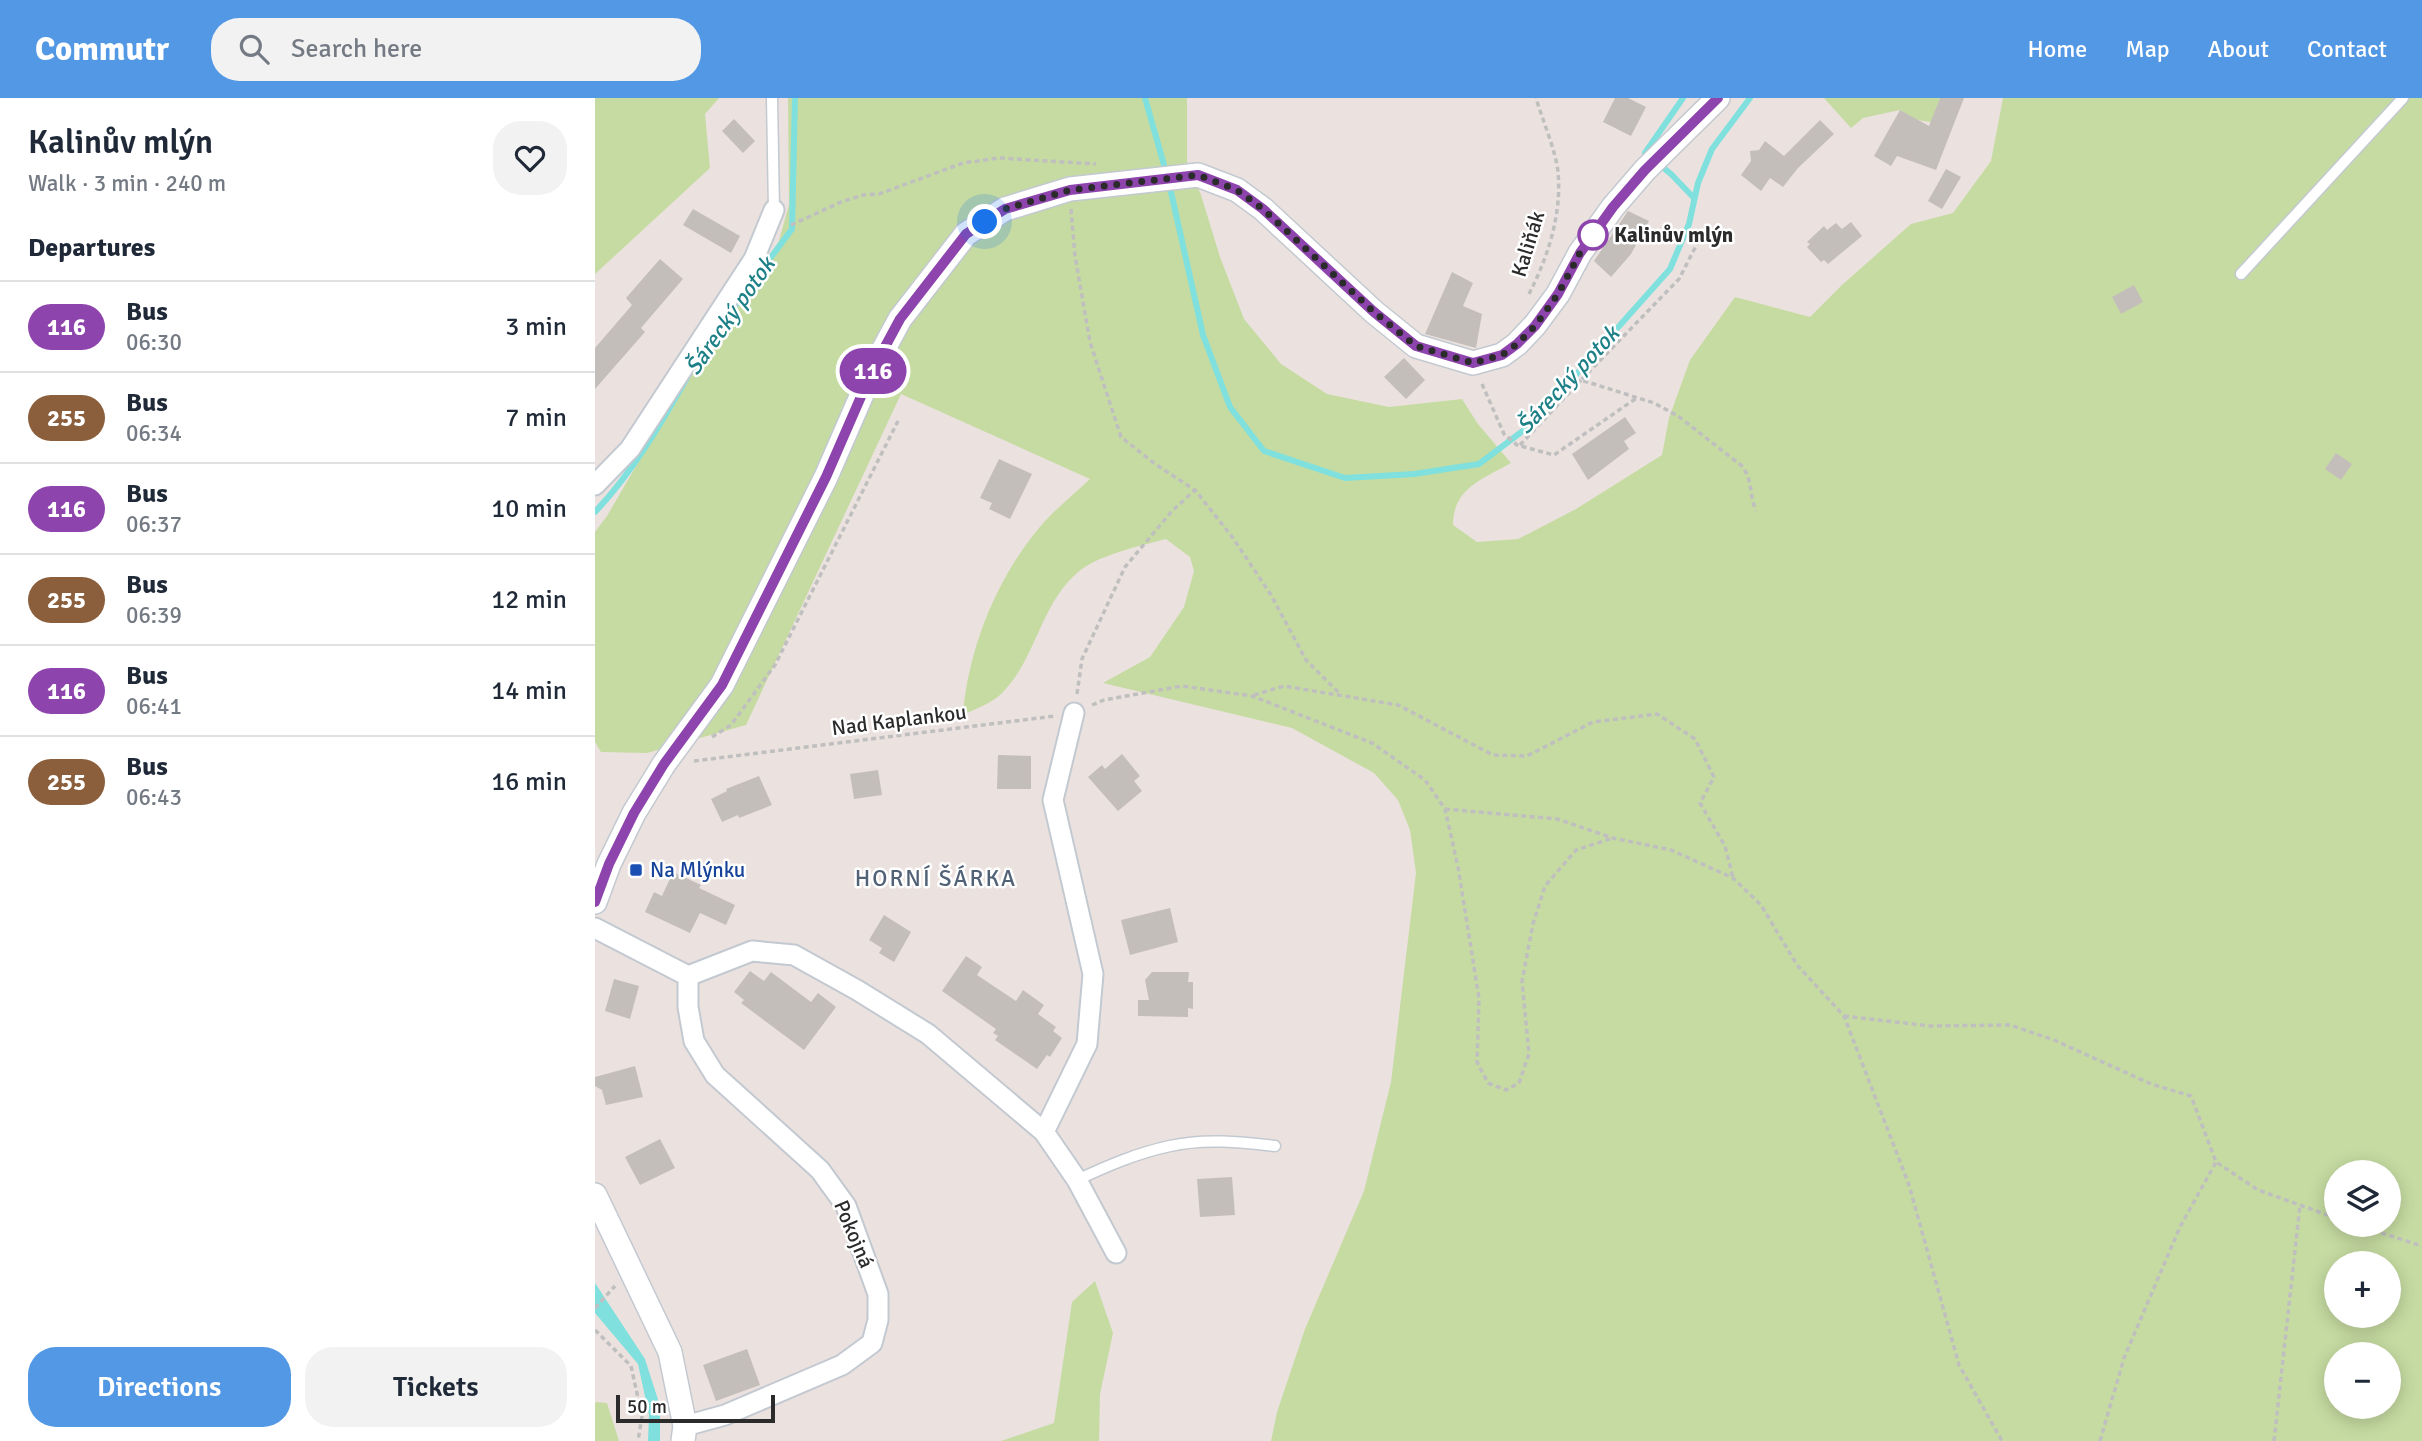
<!DOCTYPE html>
<html lang="en">
<head>
<meta charset="utf-8">
<style>
	body { margin:0; font-family:Signika,sans-serif; background:#f2f2f3; color:#1f2937; height:100vh; display:flex; flex-direction:column; font-size:26px; white-space:nowrap }
	* { box-sizing:border-box; margin:0 }
	p { font-size:23px; color:#747a83 }
	.icon { flex:none; width:38px; height:38px; fill:none; stroke:currentColor; stroke-width:2; stroke-linecap:round; stroke-linejoin:round }
	.map { position:relative; flex:1; overflow:hidden }
	.panel { display:flex; flex-direction:column; background:#fff; width:595px }
	.panel>* { flex:none }
	.badge { padding:0 14px; border-radius:23px; font-size:24px; line-height:46px }
	.buttons { position:absolute; left:1729px; top:1062px; display:grid; gap:14px }
	.buttons a { display:grid; place-items:center; width:77px; height:77px; border-radius:50%; background:#fff; box-shadow:0 4px 18px #0003; font-size:35px }
	.scale { position:absolute; left:21px; bottom:18px; width:159px; box-sizing:border-box; padding-left:7px; border:4px solid #2b2b2b; border-top:0; font-size:19px; line-height:24px; white-space:nowrap; color:#2b2b2b; -webkit-text-stroke:5px #fff; paint-order:stroke }
	.you { position:absolute; width:35px; height:35px; margin:-18px; border:5px solid #fff; border-radius:50%; background:#1a73e8; box-shadow:0 0 0 10px #1a73e833 }
	.map>.badge { position:absolute; translate:-50% -50%; box-shadow:0 0 0 4px #fff }
	h2 { padding:0 28px; font-size:26px; line-height:63px }
	.round { display:grid; place-items:center; flex:none; width:74px; height:74px; border-radius:28px; background:#f2f2f3 }
	.head { display:flex; align-items:center; justify-content:space-between; height:119px; padding:0 28px }
	h1 { font-size:33px; font-weight:600; line-height:52px }
	.button { display:flex; gap:14px; margin-top:auto; padding:14px 28px }
	.button a { flex:1; height:80px; border-radius:28px; background:#5398e4; color:#fff; font-size:28px; font-weight:600; line-height:80px; text-align:center }
	.button a+a { background:#f2f2f3; color:#1f2937 }
	ul { padding:0; list-style:none }
	li { display:flex; align-items:center; gap:21px; height:91px; padding:0 28px; border-top:2px solid #e0e1e3 }
	li div { flex:1 }
	li b { display:block; font-size:26px }
	li em { font-style:normal }
	li .badge { min-width:77px; font-weight:700; text-align:center }
	header { display:flex; align-items:center; gap:42px; box-sizing:border-box; height:98px; padding:0 35px; background:#5398e4; color:#fff }
	header strong { font-size:33px }
	nav { display:flex; gap:38px; margin-inline-start:auto; font-size:24px }
	.search { width:490px; height:63px; background:#f2f2f3; display:flex; align-items:center; gap:18px; box-sizing:border-box; padding:0 24px; border-radius:28px; color:#747a83; font-size:26px }
	main { display:flex; flex:1; min-height:0 }
	.map>svg:first-child { display:block }
	.green { fill:#c6dba2; fill-rule:evenodd }
	.water { fill:#7fe0de }
	.lines { fill:none; stroke-linecap:round; stroke-linejoin:round }
	.stream { stroke:#7fe0de; stroke-width:6 }
	.building { fill:#c4beba }
	.service-casing { stroke:#c3c9d0; stroke-width:13 }
	.minor-casing { stroke:#c3c9d0; stroke-width:23 }
	.tertiary-casing { stroke:#c3c9d0; stroke-width:26 }
	.path { stroke:#bfbfbf; stroke-width:3.5; stroke-dasharray:5 3.5; stroke-linecap:butt }
	.service { stroke:#fff; stroke-width:10 }
	.minor { stroke:#fff; stroke-width:19 }
	.tertiary { stroke:#fff; stroke-width:23 }
	.line-casing { stroke:#fff; stroke-width:16 }
	.line { stroke:#8e44ad; stroke-width:10 }
	.walk { stroke:#2b2b2b; stroke-width:7; stroke-dasharray:0 12.6 }
	.stop-dot { fill:#fff; stroke:#8e44ad; stroke-width:3.5 }
	.transit-dot { fill:#1a4fb4; stroke:#fff; stroke-width:2.5 }
	.labels { text-anchor:middle; dominant-baseline:central; stroke-width:5; stroke-linejoin:round; paint-order:stroke }
	.stop-label { font-size:21px; font-weight:bold; fill:#2b2b2b; stroke:#fff; text-anchor:start }
	.street-label { font-size:21px; fill:#2b2b2b; stroke:#fff }
	.transit-label { font-size:21px; fill:#164399; stroke:#fff; text-anchor:start }
	.water-label { font-size:23px; font-style:italic; fill:#1d8087; stroke:#fff }
	.neighbourhood-label { font-size:23px; letter-spacing:2px; fill:#516277; stroke:#fff }
</style>
</head>
<body>
<header>
<strong>Commutr</strong>
<div class="search"><svg class="icon" aria-label="search" viewBox="0 0 24 24"><circle cx="10" cy="10" r="6"/><path d="M15 15l6 6"/></svg>Search here</div>
<nav><a>Home</a><a>Map</a><a>About</a><a>Contact</a></nav>
</header>
<main>
<section class="panel">
<div class="head"><div><h1>Kalinův mlýn</h1><p>Walk · 3 min · 240 m</p></div><a class="round"><svg class="icon" aria-label="heart" viewBox="0 0 24 24"><path d="M12 20l-8-8c-3-5 5-10 8-4 3-6 11-1 8 4z"/></svg></a></div>
<h2>Departures</h2>
<ul>
<li><span class="badge" style="background:#8e44ad;color:#fff">116</span><div><b>Bus</b><p>06:30</p></div><em>3 min</em></li>
<li><span class="badge" style="background:#8b5e3c;color:#fff">255</span><div><b>Bus</b><p>06:34</p></div><em>7 min</em></li>
<li><span class="badge" style="background:#8e44ad;color:#fff">116</span><div><b>Bus</b><p>06:37</p></div><em>10 min</em></li>
<li><span class="badge" style="background:#8b5e3c;color:#fff">255</span><div><b>Bus</b><p>06:39</p></div><em>12 min</em></li>
<li><span class="badge" style="background:#8e44ad;color:#fff">116</span><div><b>Bus</b><p>06:41</p></div><em>14 min</em></li>
<li><span class="badge" style="background:#8b5e3c;color:#fff">255</span><div><b>Bus</b><p>06:43</p></div><em>16 min</em></li>
</ul>
<div class="button"><a>Directions</a><a>Tickets</a></div>
</section>
<div class="map">
<svg width="1827" height="1343" viewBox="0 0 1827 1343">
	<rect width="100%" height="100%" fill="#ebe2df"/>
	<g class="green">
		<path d="M 0,0 L 124,0 L 110,16 L 115,70 L 0,176 Z"/>
		<path d="M 193,0 L 592,0 L 592,63 L 606,97 L 625,159 L 649,221 L 686,266 L 732,296 L 794,309 L 867,301 L 883,326 L 916,365 C 888,381 858,390 858,427 L 882,444 L 923,441 L 981,411 L 1067,357 L 1074,320 L 1095,262 L 1140,199 L 1215,219 L 1247,187 L 1316,126 L 1358,115 L 1396,63 L 1408,0 L 1827,0 L 1827,1343 L 676,1343 L 682,1314 L 710,1231 L 769,1093 L 796,984 L 821,775 L 815,732 L 803,702 L 779,675 L 697,630 L 508,585 L 555,559 L 589,509 L 599,473 L 595,459 L 571,441 C 545,448 502,457 482,475 C 445,507 441,562 406,596 C 397,605 380,611 368,617 C 373,551 402,480 444,430 C 459,412 478,397 495,381 L 306,296 L 151,627 L 52,655 L 6,654 L 0,644 L 0,434 L 12,418 L 72,315 L 183,146 L 194,107 ZM 1741,1074 L 1794,1074 L 1794,1127 L 1741,1127 ZM 1741,1166 L 1794,1166 L 1794,1218 L 1741,1218 ZM 1741,1256 L 1794,1256 L 1794,1309 L 1741,1309 Z"/>
		<path d="M 1229,0 L 1345,0 L 1336,24 L 1322,22 L 1305,12 L 1268,20 L 1256,30 Z"/>
		<path d="M 500,1183 L 518,1235 L 505,1296 L 504,1343 L 406,1343 L 459,1325 L 477,1204 Z"/>
		<path d="M 0,1304 L 12,1305 L 24,1343 L 0,1343 Z"/>
	</g>
	<path class="water" d="M 0,1185 L 50,1261 L 65,1308 L 65,1343 L 53,1343 L 54,1317 L 43,1266 L 0,1215 Z"/>
	<g class="lines">
		<g class="stream">
			<path d="M 550,0 L 571,74"/>
			<path d="M 1088,0 L 1050,55 L 1076,76 L 1099,100"/>
			<path d="M 574,85 L 608,237 L 635,309 L 669,353 L 750,380 L 819,376 L 884,366 L 937,326 L 1075,171 L 1094,126 L 1103,85 L 1117,51 L 1155,0"/>
			<path d="M 136,213 L 197,131 L 200,0"/>
			<path d="M 0,414 C 37,375 65,327 92,280"/>
		</g>
	</g>
	<g class="building">
		<path d="M 1020,0 L 1033,0 L 1051,9 L 1036,38 L 1008,24 Z"/>
		<path d="M 1345,0 L 1369,0 L 1341,72 L 1302,58 L 1296,68 L 1279,58 L 1305,12 L 1334,28 Z"/>
		<path d="M 139,21 L 160,43 L 148,55 L 127,33 Z"/>
		<path d="M 1225,22 L 1239,36 L 1203,70 L 1188,89 L 1175,80 L 1166,93 L 1146,77 L 1156,63 L 1155,53 L 1164,52 L 1170,43 L 1189,58 Z"/>
		<path d="M 1351,71 L 1366,79 L 1347,111 L 1333,103 Z"/>
		<path d="M 98,111 L 145,138 L 136,155 L 88,127 Z"/>
		<path d="M 1033,113 L 1054,123 L 1036,156 L 1016,179 L 999,163 Z"/>
		<path d="M 1256,124 L 1267,138 L 1233,166 L 1229,162 L 1226,164 L 1212,149 L 1215,146 L 1212,144 L 1229,128 L 1232,132 L 1241,125 L 1247,131 Z"/>
		<path d="M 65,161 L 88,181 L 46,230 L 50,234 L 0,291 L 0,250 L 37,207 L 31,200 Z"/>
		<path d="M 857,174 L 878,185 L 868,208 L 887,216 L 881,250 L 830,236 Z"/>
		<path d="M 1539,187 L 1548,204 L 1526,216 L 1517,199 Z"/>
		<path d="M 809,260 L 830,282 L 811,301 L 789,279 Z"/>
		<path d="M 1030,319 L 1041,335 L 1029,343 L 1034,351 L 993,382 L 977,356 Z"/>
		<path d="M 1741,355 L 1757,366 L 1746,382 L 1730,371 Z"/>
		<path d="M 404,361 L 437,376 L 415,421 L 394,411 L 397,405 L 385,400 Z"/>
		<path d="M 527,656 L 545,678 L 539,683 L 547,693 L 523,713 L 493,679 L 507,667 L 510,671 Z"/>
		<path d="M 403,657 L 436,658 L 436,691 L 402,691 Z"/>
		<path d="M 283,672 L 287,697 L 259,701 L 255,676 Z"/>
		<path d="M 164,678 L 177,707 L 144,720 L 143,717 L 127,724 L 116,701 L 132,693 L 131,691 Z"/>
		<path d="M 78,774 L 106,787 L 104,790 L 140,807 L 131,827 L 105,815 L 95,835 L 50,814 L 59,794 L 67,798 Z"/>
		<path d="M 575,810 L 583,844 L 535,857 L 526,822 Z"/>
		<path d="M 289,817 L 316,834 L 299,864 L 284,855 L 287,850 L 274,842 Z"/>
		<path d="M 371,858 L 387,869 L 382,877 L 421,903 L 428,892 L 449,907 L 443,916 L 461,929 L 458,933 L 467,940 L 455,959 L 452,957 L 442,971 L 400,942 L 403,938 L 398,935 L 401,931 L 347,893 Z"/>
		<path d="M 155,873 L 169,883 L 176,874 L 216,904 L 223,895 L 241,909 L 209,952 L 146,905 L 149,902 L 139,894 Z"/>
		<path d="M 557,874 L 594,874 L 593,884 L 598,884 L 598,911 L 593,910 L 593,919 L 543,918 L 543,902 L 554,902 L 550,882 Z"/>
		<path d="M 19,881 L 44,888 L 35,921 L 10,913 Z"/>
		<path d="M 40,968 L 48,999 L 11,1007 L 7,992 L 0,988 L 0,979 Z"/>
		<path d="M 65,1041 L 80,1070 L 45,1087 L 30,1059 Z"/>
		<path d="M 637,1079 L 640,1117 L 605,1119 L 602,1081 Z"/>
		<path d="M 152,1251 L 165,1287 L 121,1303 L 108,1267 Z"/>
	</g>
	<g class="lines">
		<g class="service-casing">
			<g id="service">
				<path d="M 177,0 L 179,112"/>
				<path d="M 1646,176 L 1808,0"/>
				<path d="M 482,1082 C 512,1068 542,1055 575,1048 C 609,1040 646,1044 680,1048"/>
			</g>
		</g>
		<g class="minor-casing">
			<g id="minor">
				<path d="M 0,387 L 35,351 L 159,161 L 179,112"/>
				<path d="M 0,830 L 93,878 L 93,909 L 99,943 L 120,977 L 225,1072 L 251,1108 L 283,1196 L 283,1222 L 277,1245 L 247,1267 L 130,1317 L 90,1328"/>
				<path d="M 93,878 L 157,853 L 199,857 L 262,892 L 333,936 L 449,1034 L 482,1082 L 521,1155"/>
				<path d="M 449,1034 L 492,946 L 498,876 L 458,702 L 479,615"/>
			</g>
		</g>
		<g class="tertiary-casing">
			<g id="tertiary">
				<path d="M 0,804 L 14,766 L 39,715 L 69,666 L 127,587 L 231,379 L 278,271 L 305,221 L 371,136 L 410,111 L 475,91 L 603,77 L 642,92 L 668,111 L 779,214 L 821,248 L 878,265 L 907,257 L 922,246 L 940,227 L 963,196 L 985,155 L 1018,109 L 1050,72 L 1123,0"/>
				<path d="M 0,1097 L 75,1254 L 90,1328 L 88,1343"/>
			</g>
		</g>
		<g class="path">
			<path d="M 476,111 L 480,158 L 495,244 L 526,339 L 560,366 L 600,392 L 638,440 L 676,497 L 711,562 L 745,596"/>
			<path d="M 196,127 L 246,104 L 268,97 L 284,96 L 368,65 L 404,60 L 501,66"/>
			<path d="M 1104,142 L 1084,181 L 986,282 L 1059,305 L 1083,318 L 1147,368 C 1158,383 1154,396 1161,413"/>
			<path d="M 934,196 C 953,159 967,116 963,74 C 961,53 947,21 941,0"/>
			<path d="M 887,286 L 909,336 L 922,347 L 959,357 L 1043,299"/>
			<path d="M 925,347 L 986,282"/>
			<path d="M 482,596 L 487,561 L 530,469 L 577,413 L 600,392"/>
			<path d="M 659,597 L 689,588 L 803,607 L 898,657 L 932,658 L 998,624 L 1062,616 L 1100,641 L 1119,679 L 1105,705 L 1130,748 L 1138,780"/>
			<path d="M 497,607 L 509,602 L 587,588 L 657,598 L 777,645 L 830,682 L 850,711 L 863,769 L 884,900 L 882,964 L 893,985 L 911,992 L 924,985 L 934,956 L 927,883 L 938,826 L 950,788 L 981,752 L 1018,740"/>
			<path d="M 117,639 L 136,627 L 180,567 L 303,323"/>
			<path d="M 99,663 L 460,618"/>
			<path d="M 850,711 L 962,721 L 1018,740 L 1076,752 L 1138,780 L 1166,807 L 1202,867 L 1249,918 L 1314,1087 L 1364,1267 L 1407,1343"/>
			<path d="M 1249,918 L 1335,928 L 1415,927 L 1459,942 L 1556,986 L 1596,998 L 1621,1064 L 1663,1092 L 1741,1120"/>
			<path d="M 1762,1127 L 1827,1148"/>
			<path d="M 0,1210 L 20,1188"/>
			<path d="M 0,1232 L 36,1268 L 47,1318 L 43,1343"/>
			<path d="M 1505,1343 L 1529,1260 L 1585,1129 L 1621,1064"/>
			<path d="M 1679,1343 L 1705,1107"/>
		</g>
		<use href="#service" class="service"/>
		<use href="#minor" class="minor"/>
		<use href="#tertiary" class="tertiary"/>
	</g>
	<g class="lines">
		<g class="line-casing">
			<path id="line" d="M 0,804 L 14,766 L 39,715 L 69,666 L 127,587 L 231,379 L 278,271 L 305,221 L 371,136 L 410,111 L 475,92 L 603,77 L 642,92 L 668,111 L 779,214 L 821,248 L 878,265 L 907,257 L 922,246 L 940,228 L 963,196 L 985,155 L 1018,109 L 1050,72 L 1123,0"/>
		</g>
		<use href="#line" class="line"/>
		<path class="walk" d="M 390,124 L 410,111 L 475,92 L 603,77 L 642,92 L 668,111 L 779,214 L 821,248 L 878,265 L 907,257 L 922,246 L 940,228 L 963,196 L 985,155 L 1002,132 L 998,137"/>
	</g>
	<circle class="stop-dot" cx="998" cy="137" r="14"/>
	<rect class="transit-dot" x="34" y="765" width="14" height="14" rx="3.5"/>
	<g class="labels">
		<g class="stop-label">
			<text x="1019" y="137">Kalinův mlýn</text>
		</g>
		<g class="street-label">
			<text transform="translate(933 146) rotate(-73)">Kaliňák</text>
			<text transform="translate(304 622) rotate(-7)">Nad Kaplankou</text>
			<text transform="translate(259 1136) rotate(67)">Pokojná</text>
		</g>
		<g class="transit-label">
			<text x="55" y="772">Na Mlýnku</text>
		</g>
		<g class="water-label">
			<text transform="translate(135 218) rotate(-55)">Šárecký potok</text>
			<text transform="translate(973 282) rotate(-47)">Šárecký potok</text>
		</g>
		<g class="neighbourhood-label">
			<text x="341" y="780">HORNÍ ŠÁRKA</text>
		</g>
	</g>
</svg>
<div class="buttons">
<a><svg class="icon" aria-label="layers" viewBox="0 0 24 24"><path d="M12 4l9 5-9 5-9-5zM3 14l9 5 9-5"/></svg></a>
<a>+</a>
<a>−</a>
</div>
<div class="scale">50 m</div>
<div class="you" style="left:390px;top:124px"></div>
<b class="badge" style="left:278px;top:273px;background:#8e44ad;color:#fff">116</b>
</div>
</main>
</body>
</html>
